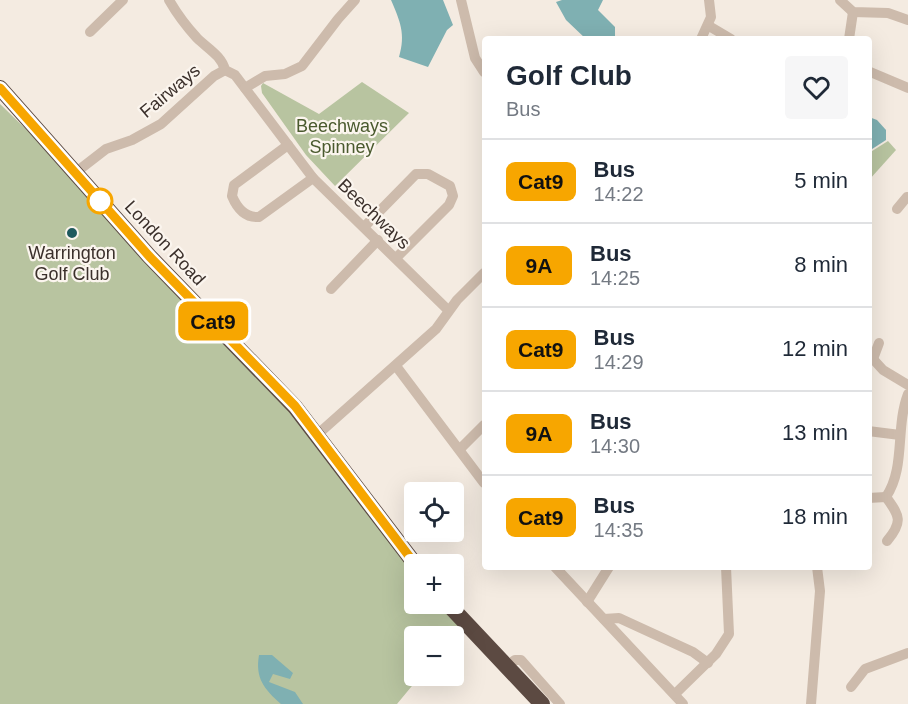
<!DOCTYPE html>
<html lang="en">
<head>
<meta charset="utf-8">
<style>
	body { margin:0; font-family:Helvetica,sans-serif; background:#f6f6f7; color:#1f2937; height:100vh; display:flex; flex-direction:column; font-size:22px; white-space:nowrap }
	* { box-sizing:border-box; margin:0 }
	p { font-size:20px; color:#747a83 }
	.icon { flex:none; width:33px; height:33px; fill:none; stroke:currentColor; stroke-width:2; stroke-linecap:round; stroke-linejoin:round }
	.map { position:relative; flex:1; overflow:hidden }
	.side { position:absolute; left:482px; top:36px; width:390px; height:534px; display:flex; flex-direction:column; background:#fff; border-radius:6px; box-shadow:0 6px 24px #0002 }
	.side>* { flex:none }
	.badge { padding:0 12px; border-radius:9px; font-size:21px; line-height:39px }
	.buttons { position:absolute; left:404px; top:482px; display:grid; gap:12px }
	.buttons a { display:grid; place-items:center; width:60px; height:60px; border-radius:6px; background:#fff; box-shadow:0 6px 24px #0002; font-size:30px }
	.map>.badge { position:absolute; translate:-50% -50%; box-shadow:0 0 0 3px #fff }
	.round { display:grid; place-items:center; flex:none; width:63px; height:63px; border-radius:6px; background:#f6f6f7 }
	.overview { display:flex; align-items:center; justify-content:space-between; height:102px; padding:0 24px }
	h1 { font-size:28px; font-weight:700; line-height:45px }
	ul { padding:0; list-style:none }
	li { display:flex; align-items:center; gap:18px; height:84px; padding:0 24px; border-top:2px solid #e0e1e3 }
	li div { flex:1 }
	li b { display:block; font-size:22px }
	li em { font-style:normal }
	li .badge { min-width:66px; font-weight:700; text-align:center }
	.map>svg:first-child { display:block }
	.green { fill:#b8c4a0 }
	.water { fill:#7fb0b2 }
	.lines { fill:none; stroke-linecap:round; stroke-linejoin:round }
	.minor { stroke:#cdbbac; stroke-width:10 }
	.highway { stroke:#5c4a42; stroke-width:16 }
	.line-casing { stroke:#fff; stroke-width:14 }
	.line { stroke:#f7a600; stroke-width:9 }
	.stop-dot { fill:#fff; stroke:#f7a600; stroke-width:3 }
	.poi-dot { fill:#1f5a5e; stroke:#fbf5ee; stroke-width:2 }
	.labels { text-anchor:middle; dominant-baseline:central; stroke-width:4.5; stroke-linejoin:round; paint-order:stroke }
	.street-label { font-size:18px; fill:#3b302b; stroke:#fbf5ee }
	.park-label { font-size:18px; fill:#4a5a2e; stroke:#fbf5ee }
	.poi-label { font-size:18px; fill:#3b302b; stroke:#fbf5ee }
</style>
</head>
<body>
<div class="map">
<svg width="908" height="704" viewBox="0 0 908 704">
	<rect width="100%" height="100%" fill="#f4ebe1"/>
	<g class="green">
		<path d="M 362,82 L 409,113 L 335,186 L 306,155 L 262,93 L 261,86 L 263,83 L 319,114 Z"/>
		<path d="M 0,104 L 94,195 L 250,358 L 414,564 L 414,603 L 442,603 L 462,632 L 453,641 L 453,636 L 414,636 L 414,675 L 421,675 L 397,704 L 0,704 Z"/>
		<path d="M 888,141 L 896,150 L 869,180 L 869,153 Z"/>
	</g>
	<g class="water">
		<path d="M 391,0 L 443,0 L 453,25 L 447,30 L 428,67 L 399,57 C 406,34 400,21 391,0 Z"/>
		<path d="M 562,0 L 603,0 L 598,10 L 615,27 L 615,39 L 586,39 L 566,20 L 556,2 Z"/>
		<path d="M 869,117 L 877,120 L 886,130 L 886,140 L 869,151 Z"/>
		<path d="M 259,655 L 272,655 L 293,673 L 290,679 L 273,674 L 269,682 L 295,692 L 303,704 L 281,704 C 264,689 255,678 259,655 Z"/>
	</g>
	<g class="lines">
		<g class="minor">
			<path d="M 169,0 C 177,14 186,26 197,38 C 207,48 222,56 225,70 L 235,75 L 313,178 L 448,310"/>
			<path d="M 461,0 L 475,58 L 484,72"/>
			<path d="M 840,0 L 853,12 L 888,13 L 908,20"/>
			<path d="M 709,26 L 731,39"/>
			<path d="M 90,32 L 123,0"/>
			<path d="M 701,39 L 711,17 L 709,0"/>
			<path d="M 849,39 L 853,12"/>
			<path d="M 868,71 L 908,88"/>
			<path d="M 245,88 L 265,76 L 285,74 L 302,66 L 338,19 L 355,0"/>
			<path d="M 288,145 L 234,185 L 232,196 C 237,208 245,218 259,217 L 313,178"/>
			<path d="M 75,173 L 106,149 L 132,140 L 161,124 L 214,76 L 225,70"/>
			<path d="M 897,209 L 907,197"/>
			<path d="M 364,227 L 416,174 L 428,174 L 450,186 L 453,196 L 449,205 L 396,258"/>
			<path d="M 331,289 L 378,240"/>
			<path d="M 873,359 L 883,370 L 908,385"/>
			<path d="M 868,361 L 873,359 L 879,343"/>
			<path d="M 396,366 L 484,483"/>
			<path d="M 868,431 L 900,435"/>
			<path d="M 318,434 L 436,329 L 457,300 L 484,273"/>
			<path d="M 460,449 L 484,425"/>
			<path d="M 868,498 L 886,497"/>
			<path d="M 887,541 C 903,522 900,516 886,497 C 906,467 895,428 908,394"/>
			<path d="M 555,567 L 683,704"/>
			<path d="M 587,602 L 609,567"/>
			<path d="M 604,619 L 619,618 L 693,652 L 708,663"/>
			<path d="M 506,666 L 515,660 L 521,660 L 560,704"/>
			<path d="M 851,687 L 865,669 L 908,653"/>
			<path d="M 675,694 L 716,654 L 729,634 L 726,567"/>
			<path d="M 811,704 L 820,591 L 817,567"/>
		</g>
		<g class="highway">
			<path d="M 0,88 L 149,256 L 295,407 L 415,564"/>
			<path d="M 447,603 L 542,704"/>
		</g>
	</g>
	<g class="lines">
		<g class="line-casing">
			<path id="line" d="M 0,88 L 149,256 L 295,406 L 415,564"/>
		</g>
		<use href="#line" class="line"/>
	</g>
	<circle class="stop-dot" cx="100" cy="201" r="12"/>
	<circle class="poi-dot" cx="72" cy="233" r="6"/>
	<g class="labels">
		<g class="street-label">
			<text transform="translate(170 91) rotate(-40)">Fairways</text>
			<text transform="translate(374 214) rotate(44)">Beechways</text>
			<text transform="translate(165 243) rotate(47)">London Road</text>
		</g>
		<g class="park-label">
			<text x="342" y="126">Beechways<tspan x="342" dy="21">Spinney</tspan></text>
		</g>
		<g class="poi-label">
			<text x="72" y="253">Warrington<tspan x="72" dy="21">Golf Club</tspan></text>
		</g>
	</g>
</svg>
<div class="buttons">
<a><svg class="icon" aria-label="locate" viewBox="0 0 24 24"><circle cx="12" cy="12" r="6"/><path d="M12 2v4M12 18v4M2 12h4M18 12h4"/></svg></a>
<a>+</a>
<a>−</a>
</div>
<b class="badge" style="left:213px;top:321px;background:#f7a600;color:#111">Cat9</b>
<section class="side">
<div class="overview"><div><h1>Golf Club</h1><p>Bus</p></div><a class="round"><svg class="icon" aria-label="heart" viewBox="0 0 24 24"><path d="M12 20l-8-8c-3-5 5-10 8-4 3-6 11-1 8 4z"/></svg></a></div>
<ul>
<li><span class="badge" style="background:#f7a600;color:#111">Cat9</span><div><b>Bus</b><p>14:22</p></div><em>5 min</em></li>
<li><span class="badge" style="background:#f7a600;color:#111">9A</span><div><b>Bus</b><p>14:25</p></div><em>8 min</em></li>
<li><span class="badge" style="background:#f7a600;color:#111">Cat9</span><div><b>Bus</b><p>14:29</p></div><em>12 min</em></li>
<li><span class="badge" style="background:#f7a600;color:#111">9A</span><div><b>Bus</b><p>14:30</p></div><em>13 min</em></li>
<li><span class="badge" style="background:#f7a600;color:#111">Cat9</span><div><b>Bus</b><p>14:35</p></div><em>18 min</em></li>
</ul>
</section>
</div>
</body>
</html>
